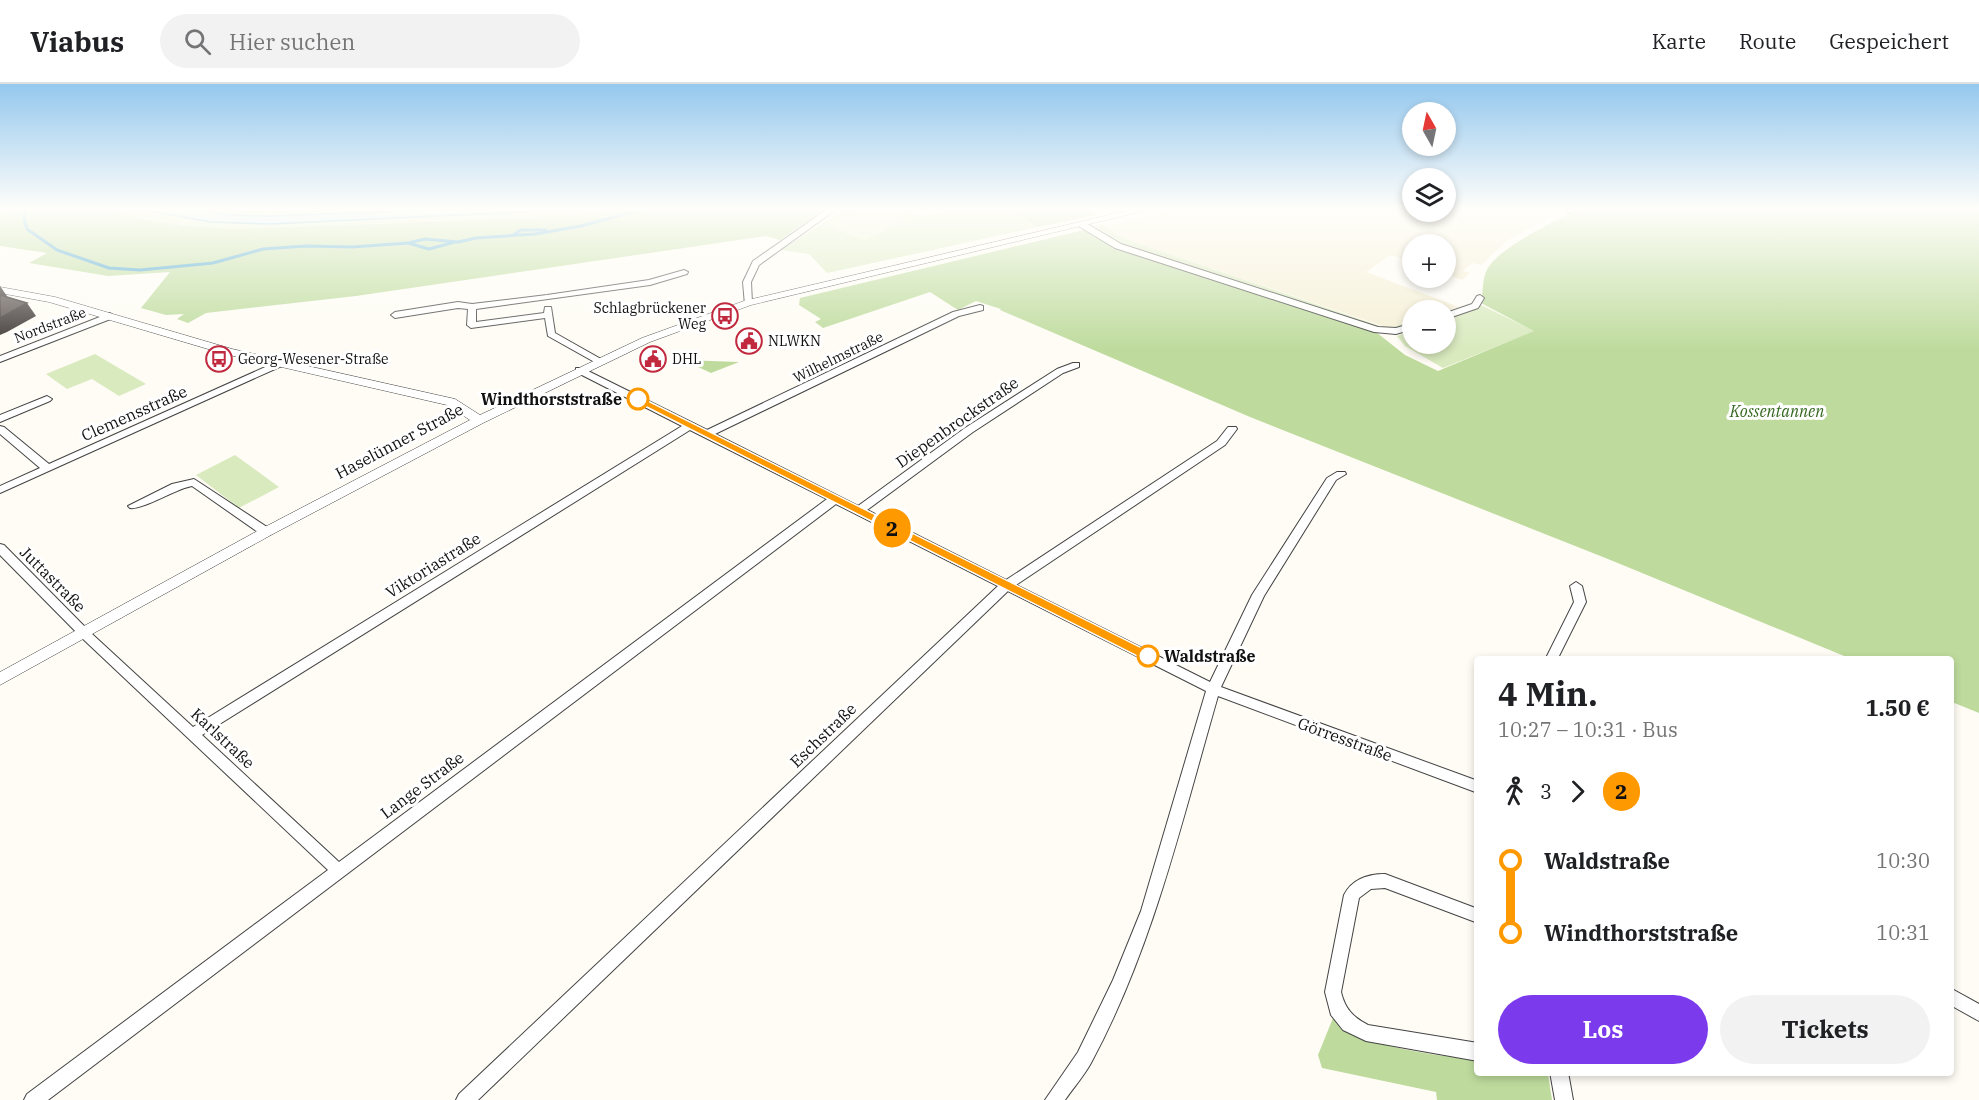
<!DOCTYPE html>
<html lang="de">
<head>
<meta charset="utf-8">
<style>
	body { margin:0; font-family:"IBM Plex Serif",serif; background:#f2f2f2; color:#202124; height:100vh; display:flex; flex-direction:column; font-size:22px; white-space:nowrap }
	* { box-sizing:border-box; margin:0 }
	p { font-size:20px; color:#757577 }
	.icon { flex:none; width:33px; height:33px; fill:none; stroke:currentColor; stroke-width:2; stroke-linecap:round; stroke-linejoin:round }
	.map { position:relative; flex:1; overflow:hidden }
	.panel { position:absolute; left:1474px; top:572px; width:480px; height:420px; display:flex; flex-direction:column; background:#fff; border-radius:6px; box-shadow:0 3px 9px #0003 }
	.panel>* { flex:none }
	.badge { padding:0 12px; border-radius:20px; font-size:21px; line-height:39px }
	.needle { width:39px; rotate:351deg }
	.controls { position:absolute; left:1402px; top:18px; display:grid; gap:12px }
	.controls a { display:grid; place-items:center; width:54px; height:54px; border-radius:50%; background:#fff; box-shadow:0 3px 9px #0003; font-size:30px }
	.map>.badge { position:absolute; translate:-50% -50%; box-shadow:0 0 0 3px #fff }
	.legs { display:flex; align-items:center; gap:9px; height:66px; padding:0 24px; font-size:20px }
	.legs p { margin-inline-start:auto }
	.head { display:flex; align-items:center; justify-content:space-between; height:102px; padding:0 24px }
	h1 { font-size:33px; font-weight:700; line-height:45px }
	.cta { display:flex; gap:12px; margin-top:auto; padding:12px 24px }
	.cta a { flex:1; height:69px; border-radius:36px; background:#7c3aed; color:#fff; font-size:24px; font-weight:700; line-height:69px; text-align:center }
	.cta a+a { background:#f2f2f2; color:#202124 }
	ul { padding:0 24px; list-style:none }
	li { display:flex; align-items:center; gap:21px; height:72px; font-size:22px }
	li i { display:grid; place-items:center; width:9px; height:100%; margin:0 8px; background:currentColor }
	li i::after { content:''; width:15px; height:15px; margin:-8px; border:4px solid; border-radius:50%; background:#fff }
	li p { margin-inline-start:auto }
	li:first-child i { background:linear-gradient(#0000 50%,currentColor 0) }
	li:last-child i { background:linear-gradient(currentColor 50%,#0000 0) }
	header { display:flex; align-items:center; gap:36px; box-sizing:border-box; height:84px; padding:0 30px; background:#fff; border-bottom:2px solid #e0e0e0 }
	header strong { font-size:28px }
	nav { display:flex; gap:33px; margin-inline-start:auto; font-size:21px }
	.search { width:420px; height:54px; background:#f2f2f2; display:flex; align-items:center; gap:15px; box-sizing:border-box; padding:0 21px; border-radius:33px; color:#757577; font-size:22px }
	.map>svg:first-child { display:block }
	.farmland { fill:#f5efd5 }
	.green { fill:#d9eabe }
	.forest { fill:#bedb9d }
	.pitch { fill:#e9f1d0 }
	.water { fill:#bae5f6; stroke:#42a1cc; stroke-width:1.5 }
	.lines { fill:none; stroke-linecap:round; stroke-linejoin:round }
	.stream { stroke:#42a1cc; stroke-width:3 }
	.minor-casing { stroke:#444; stroke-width:2 }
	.tertiary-casing { stroke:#444; stroke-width:1 }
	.minor { fill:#fff; fill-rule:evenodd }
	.tertiary { fill:#fff; fill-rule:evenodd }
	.shaded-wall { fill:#3f3936 }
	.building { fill:#5a514d; stroke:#3f3936; stroke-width:1.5 }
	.line-1 { fill:#f90; stroke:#fff; stroke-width:1.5 }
	.stop-1-dot { fill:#fff; stroke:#f90; stroke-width:3 }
	.labels { text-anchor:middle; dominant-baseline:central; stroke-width:6; stroke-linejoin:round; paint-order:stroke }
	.far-poi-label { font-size:14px; fill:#111; stroke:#fff; text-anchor:start }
	.far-street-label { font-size:14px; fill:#111; stroke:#fff }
	.stop-label { font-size:16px; font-weight:bold; fill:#111; stroke:#fff; text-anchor:end }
	.park-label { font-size:16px; font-style:italic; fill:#366921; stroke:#fff }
	.street-label { font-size:16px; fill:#111; stroke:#fff }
</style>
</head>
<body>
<header>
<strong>Viabus</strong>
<div class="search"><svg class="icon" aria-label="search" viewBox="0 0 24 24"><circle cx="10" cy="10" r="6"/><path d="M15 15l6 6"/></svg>Hier suchen</div>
<nav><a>Karte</a><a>Route</a><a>Gespeichert</a></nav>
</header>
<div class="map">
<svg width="1979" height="1016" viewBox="0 0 1979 1016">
	<rect width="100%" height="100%" fill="#fffcf5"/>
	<path class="farmland" d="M 1182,124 L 1413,124 L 1413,128 L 1446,128 L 1446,124 L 1548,124 L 1560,127 L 1508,156 L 1481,181 L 1472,179 L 1463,187 L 1470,189 L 1462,196 L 1446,190 L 1446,160 L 1413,160 L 1413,178 L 1390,171 L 1366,188 L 1459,223 L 1446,228 L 1413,226 L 1413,237 L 1389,244 L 1133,158 L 1105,143 Z"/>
	<g class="green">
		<path d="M 107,124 L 132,124 L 189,135 L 179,141 L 123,130 Z"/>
		<path d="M 210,124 L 494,124 L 316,131 L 231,131 L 205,127 Z"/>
		<path d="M 600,124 L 635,124 C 555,136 473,136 393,139 C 323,142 251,150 182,141 L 192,135 L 271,140 Z"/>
		<path d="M 846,124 L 906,124 L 920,132 L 960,124 L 1006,124 L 1038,143 L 827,189 L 809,170 L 781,166 Z"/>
		<path d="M 1102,140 L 1116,150 L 1133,158 L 1377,241 L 1389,244 L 1413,237 L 1413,239 L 1390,245 L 1377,243 L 1121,160 L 1094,142 Z"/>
		<path d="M 1481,221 L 1535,247 L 1443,284 L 1405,262 L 1397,252 L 1413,246 L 1413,260 L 1446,260 L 1446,235 Z"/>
		<path d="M 95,270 L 146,300 L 119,312 L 92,295 L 67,305 L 46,290 Z"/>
		<path d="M 235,371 L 279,403 L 239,424 L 196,391 Z"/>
	</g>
	<g class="forest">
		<path d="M 0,124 L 107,124 C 151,141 201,144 248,145 L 574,132 L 635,124 L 827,124 L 780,156 L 766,152 L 356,212 L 206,229 L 188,239 L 177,235 L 184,230 L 166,231 L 141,224 L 170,188 L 108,192 L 29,179 L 47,169 L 0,162 L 0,129 L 4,127 Z"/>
		<path d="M 1006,124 L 1086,124 L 1096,131 L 1038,143 Z"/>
		<path d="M 1578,124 L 1979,124 L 1979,629 L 1952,618 L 1952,574 L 1849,574 L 1608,475 L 1250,333 L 1000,226 L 1001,225 L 976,217 L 958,226 L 930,208 L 823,244 L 815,238 L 821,235 L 799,221 L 800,214 L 1084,146 L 1116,162 L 1376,248 L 1405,271 L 1438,287 L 1534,247 L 1481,219 C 1483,210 1482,200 1485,191 C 1491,165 1557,138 1578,124 Z"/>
		<path d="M 683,276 L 739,278 L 711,289 Z"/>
		<path d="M 1333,934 C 1366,966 1433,969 1477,977 L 1478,988 L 1548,990 L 1552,1016 L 1437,1016 L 1436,1008 L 1322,984 L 1318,971 Z"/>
	</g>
	<path class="pitch" d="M 860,124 L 900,124 L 914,131 L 864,157 L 826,141 Z"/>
	<path class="water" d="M 132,124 L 183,124 L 231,131 L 270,132 L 494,124 L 600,124 L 271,140 L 211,138 Z"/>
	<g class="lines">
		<g class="stream">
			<path d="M 25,124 L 24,134 L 27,145 L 57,166 L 109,184 L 140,186 L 213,179 L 263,165 L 306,162 L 352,163 L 408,159 L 425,155 L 458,158 L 476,154 L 535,150 L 581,142 L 647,124"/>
			<path d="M 513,151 L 521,146 L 546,146"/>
			<path d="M 408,159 L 429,165 L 455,158"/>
		</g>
		<g class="minor-casing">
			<g id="minor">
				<path d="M 829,124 L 838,124 L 759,181 L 751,198 L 752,219 L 745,221 L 743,198 L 753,177 Z"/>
				<path d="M 1570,124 L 1579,124 L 1570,129 L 1566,127 Z"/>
				<path d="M 1080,139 L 1086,139 L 1121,160 L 1378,243 L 1396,244 L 1413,239 L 1413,245 L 1396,250 L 1374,248 L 1115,164 L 1080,143 Z"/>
				<path d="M 684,186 L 688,188 L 687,190 L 650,201 L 476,225 L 476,238 L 544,229 L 545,223 L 551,223 L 555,249 L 601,275 L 601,279 L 598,280 L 548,252 L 545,234 L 471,244 L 467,241 L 468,225 L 458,224 L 395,234 L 391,231 L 395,228 L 458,218 L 472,220 L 547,211 L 649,196 Z"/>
				<path d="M 1480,211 L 1484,214 L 1478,224 L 1446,235 L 1446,229 L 1472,220 L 1477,212 Z"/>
				<path d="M 980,221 L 983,222 L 983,226 L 959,232 L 715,350 L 858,422 L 965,344 L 1057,285 L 1073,279 L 1079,279 L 1079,283 L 1063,289 L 973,348 L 867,426 L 1006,496 L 1217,357 L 1228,343 L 1236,343 L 1237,345 L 1225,361 L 1016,501 L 1210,598 L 1252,511 L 1327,394 L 1337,388 L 1345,388 L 1346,390 L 1336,396 L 1264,512 L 1221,603 L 1478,697 L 1478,709 L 1218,612 C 1182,736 1153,864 1091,979 C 1084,992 1073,1004 1065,1016 L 1045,1016 L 1078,968 L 1113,896 L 1141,827 L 1206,607 L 1008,507 L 478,1016 L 456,1016 L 459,1010 L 998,502 L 836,420 L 48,1016 L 24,1016 L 27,1010 L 328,786 L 83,555 L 0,471 L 0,460 L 4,461 L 91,549 L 193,643 L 682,342 L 576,288 L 576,284 L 582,284 L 707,346 L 953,228 ZM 690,346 L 827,415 L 339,778 L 202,651 Z"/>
				<path d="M 110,229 L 114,232 L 113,234 L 0,278 L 0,272 Z"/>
				<path d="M 281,276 L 284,277 L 284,281 L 0,409 L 0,402 L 40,384 L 0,350 L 0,342 L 4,343 L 49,380 Z"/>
				<path d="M 47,312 L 52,315 L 50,317 L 0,338 L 0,331 Z"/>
				<path d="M 194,395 L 270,445 L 272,448 L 270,451 L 262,451 L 192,402 C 175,405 143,426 130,424 L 128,422 L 172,400 Z"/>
				<path d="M 1576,498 L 1582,502 L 1586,518 L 1558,574 L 1546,574 L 1574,518 L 1570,502 Z"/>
				<path d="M 1385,790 L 1478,825 L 1478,839 L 1385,804 L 1371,805 L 1359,814 L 1341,908 C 1345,925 1353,933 1368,941 L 1478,959 L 1478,977 L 1366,957 L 1343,946 L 1331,931 L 1325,908 L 1344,811 C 1352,795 1369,790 1385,790 Z"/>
				<path d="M 1952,905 L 1979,920 L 1979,937 L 1952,922 Z"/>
				<path d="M 1550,988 L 1568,988 L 1573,1016 L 1555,1016 Z"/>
			</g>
		</g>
		<g class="tertiary-casing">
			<path id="tertiary" d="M 1139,124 L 1156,124 L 751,221 L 650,258 L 483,339 L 271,451 L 0,601 L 0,588 L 261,445 L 470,336 L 447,321 L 225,270 L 49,218 L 0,209 L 0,203 L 55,213 L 232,265 L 455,315 L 480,331 L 642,254 L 744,217 Z"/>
		</g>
		<use href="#minor" class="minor"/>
		<use href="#tertiary" class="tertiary"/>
	</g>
	<g class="shaded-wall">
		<path d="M 0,202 L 9,215 L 0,217 Z"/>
		<path d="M 27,219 L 36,232 L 7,248 L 0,251 L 0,234 Z"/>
	</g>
	<path class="building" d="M 0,211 L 27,219 L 0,234 Z"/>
	<linearGradient id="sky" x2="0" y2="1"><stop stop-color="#95c8ee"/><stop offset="0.47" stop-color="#fffefa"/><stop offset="1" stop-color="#fffefa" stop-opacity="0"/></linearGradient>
	<rect width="1979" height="266" fill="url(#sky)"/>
	<path class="line-1" d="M 638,312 L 1152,569 L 1154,572 L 1152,575 L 1143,575 L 635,317 L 633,315 Z"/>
	<defs>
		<g id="bus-ring" transform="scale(1.35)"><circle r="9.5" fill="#fff" stroke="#c1293e" stroke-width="1.5"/><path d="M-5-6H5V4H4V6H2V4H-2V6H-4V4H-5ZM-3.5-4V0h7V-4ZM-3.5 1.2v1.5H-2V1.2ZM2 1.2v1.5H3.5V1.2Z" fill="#c1293e"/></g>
		<g id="civic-ring" transform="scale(1.35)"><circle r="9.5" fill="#fff" stroke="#c1293e" stroke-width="1.5"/><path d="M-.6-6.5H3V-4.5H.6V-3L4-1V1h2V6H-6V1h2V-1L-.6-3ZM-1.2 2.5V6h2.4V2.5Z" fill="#c1293e"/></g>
	</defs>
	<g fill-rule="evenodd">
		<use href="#bus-ring" x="725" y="232"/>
		<use href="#civic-ring" x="749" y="257"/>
		<use href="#bus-ring" x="219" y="275"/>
		<use href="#civic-ring" x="653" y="275"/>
	</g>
	<g class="stop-1-dot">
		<circle cx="638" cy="315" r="10"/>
		<circle cx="1148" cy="572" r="10"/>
	</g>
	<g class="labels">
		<g class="far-poi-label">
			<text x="706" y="224" text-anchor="end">Schlagbrückener<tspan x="706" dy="16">Weg</tspan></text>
			<text x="768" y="257">NLWKN</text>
			<text x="238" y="275">Georg-Wesener-Straße</text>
			<text x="672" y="275">DHL</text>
		</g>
		<g class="far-street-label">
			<text transform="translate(50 241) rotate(-21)">Nordstraße</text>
			<text transform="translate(838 273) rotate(-26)">Wilhelmstraße</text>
		</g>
		<g class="stop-label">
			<text x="622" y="315">Windthorststraße</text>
			<text x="1164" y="572" text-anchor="start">Waldstraße</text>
		</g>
		<g class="park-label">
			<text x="1777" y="327">Kossentannen</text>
		</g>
		<g class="street-label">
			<text transform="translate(134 329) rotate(-24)">Clemensstraße</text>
			<text transform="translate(957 338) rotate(-35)">Diepenbrockstraße</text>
			<text transform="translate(399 357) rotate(-28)">Haselünner Straße</text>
			<text transform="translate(433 481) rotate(-32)">Viktoriastraße</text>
			<text transform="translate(53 495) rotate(45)">Juttastraße</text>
			<text transform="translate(823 651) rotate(-44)">Eschstraße</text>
			<text transform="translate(223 654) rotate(43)">Karlstraße</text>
			<text transform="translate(1345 655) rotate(20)">Görresstraße</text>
			<text transform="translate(422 701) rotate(-37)">Lange Straße</text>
		</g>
	</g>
</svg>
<div class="controls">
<a><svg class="needle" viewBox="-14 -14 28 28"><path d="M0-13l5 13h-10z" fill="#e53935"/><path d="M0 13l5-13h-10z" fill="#757577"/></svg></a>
<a><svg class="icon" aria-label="layers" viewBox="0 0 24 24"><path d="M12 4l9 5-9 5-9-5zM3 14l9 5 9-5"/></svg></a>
<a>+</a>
<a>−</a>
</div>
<b class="badge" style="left:892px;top:444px;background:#f90;color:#111">2</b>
<section class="panel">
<div class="head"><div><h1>4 Min.</h1><p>10:27 – 10:31 · Bus</p></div><b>1.50 €</b></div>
<div class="legs"><svg class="icon" aria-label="walk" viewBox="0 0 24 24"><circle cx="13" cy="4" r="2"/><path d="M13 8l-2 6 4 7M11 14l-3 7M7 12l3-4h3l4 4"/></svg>3<svg class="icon" aria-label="forward" viewBox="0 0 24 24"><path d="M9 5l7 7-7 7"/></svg><b class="badge" style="background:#f90;color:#111">2</b></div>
<ul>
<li><i style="color:#f90"></i><b>Waldstraße</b><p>10:30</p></li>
<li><i style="color:#f90"></i><b>Windthorststraße</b><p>10:31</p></li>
</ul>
<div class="cta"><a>Los</a><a>Tickets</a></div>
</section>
</div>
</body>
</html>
